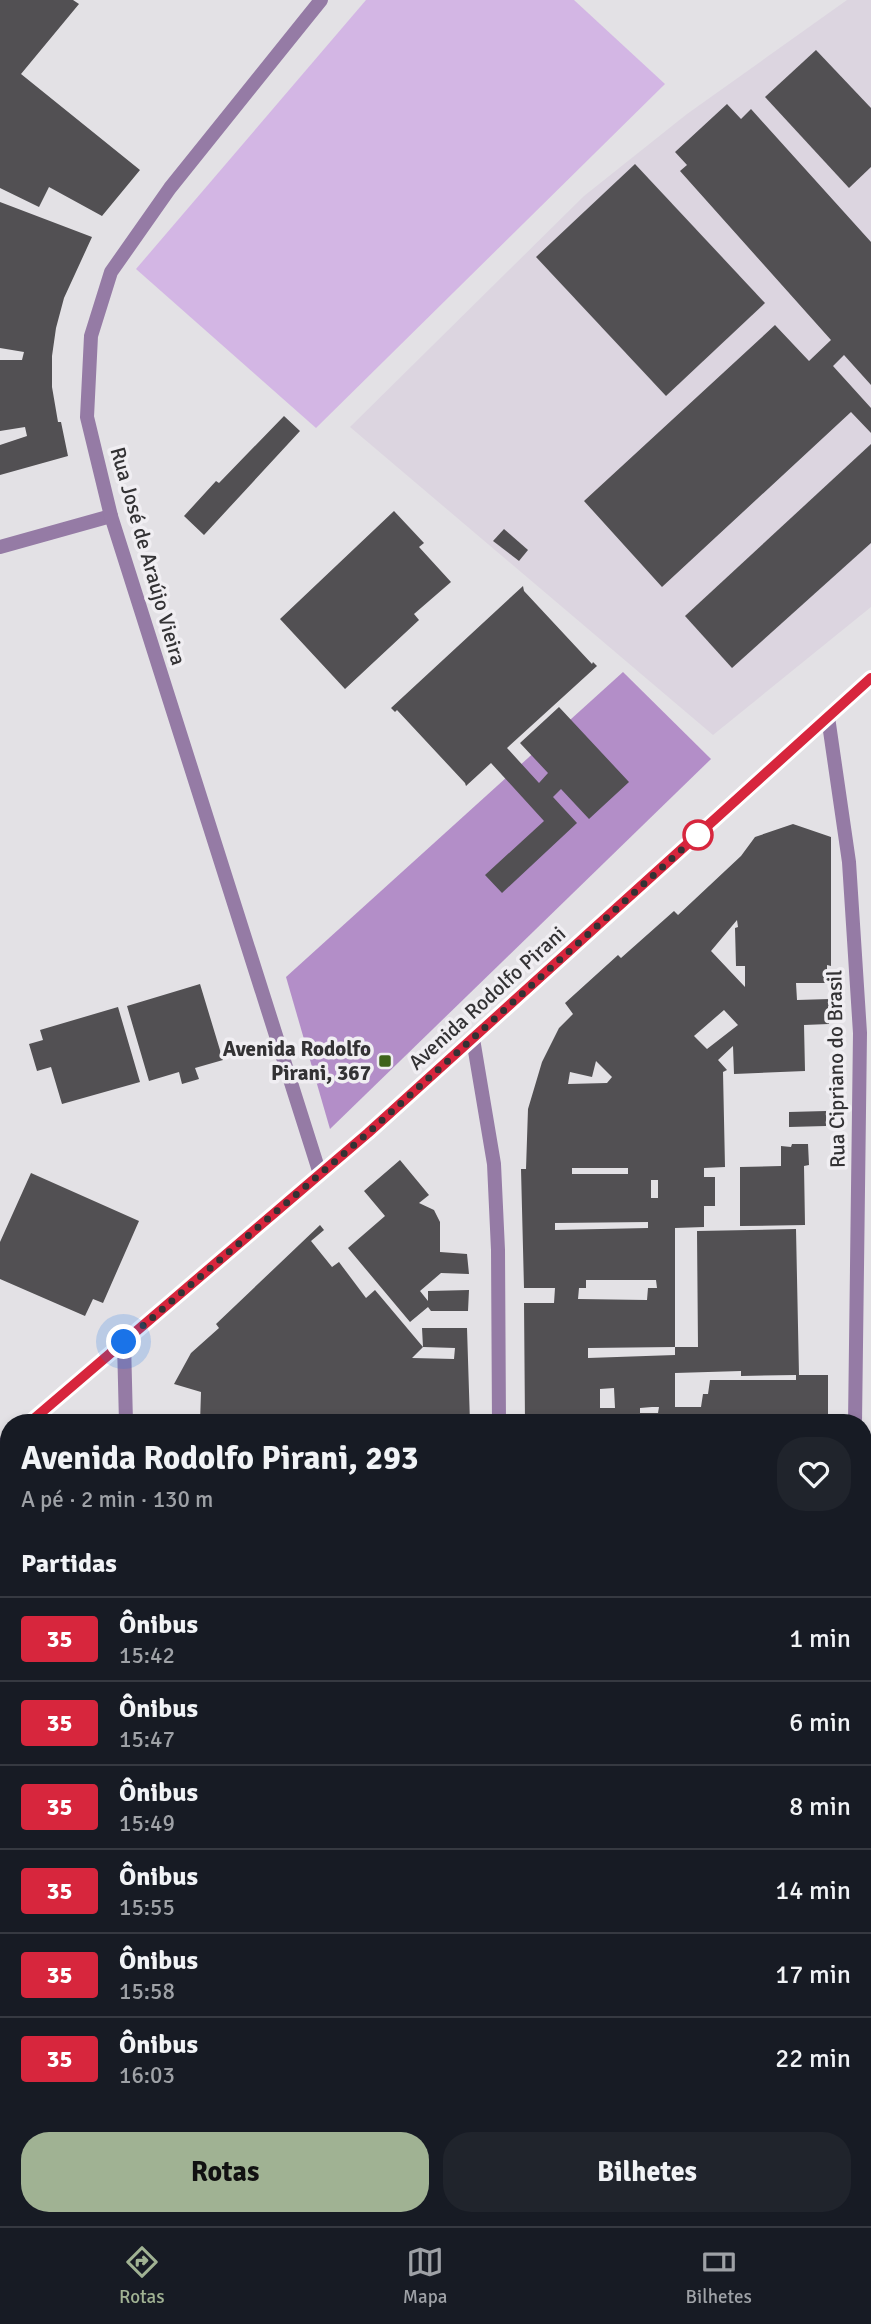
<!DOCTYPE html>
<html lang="pt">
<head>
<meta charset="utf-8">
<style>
	body { margin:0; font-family:Signika,sans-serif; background:#20242c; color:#f1f3f6; height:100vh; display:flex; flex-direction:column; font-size:26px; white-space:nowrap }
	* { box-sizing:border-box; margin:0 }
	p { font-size:23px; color:#9ea1a6 }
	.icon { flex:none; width:38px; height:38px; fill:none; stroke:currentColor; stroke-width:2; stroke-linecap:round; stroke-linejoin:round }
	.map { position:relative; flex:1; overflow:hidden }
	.sheet { position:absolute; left:0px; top:1414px; width:872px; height:812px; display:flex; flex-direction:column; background:#171b24; border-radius:28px 28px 0 0; box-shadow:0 4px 10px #0003 }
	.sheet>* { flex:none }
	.badge { padding:0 14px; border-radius:5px; font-size:24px; line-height:46px }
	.you { position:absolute; width:35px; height:35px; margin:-18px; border:5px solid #fff; border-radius:50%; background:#1a73e8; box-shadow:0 0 0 10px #1a73e833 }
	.map>.badge { position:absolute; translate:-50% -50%; box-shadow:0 0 0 4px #fff }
	h2 { padding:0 21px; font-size:26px; line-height:63px }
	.round { display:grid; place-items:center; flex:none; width:74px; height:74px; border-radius:28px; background:#20242c }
	.headline { display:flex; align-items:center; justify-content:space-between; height:119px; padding:0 21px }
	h1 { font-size:33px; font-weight:700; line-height:52px }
	.action { display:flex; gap:14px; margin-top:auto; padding:14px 21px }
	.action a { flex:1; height:80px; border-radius:28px; background:#a0b293; color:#111; font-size:28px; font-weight:700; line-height:80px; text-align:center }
	.action a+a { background:#20242c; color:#f1f3f6 }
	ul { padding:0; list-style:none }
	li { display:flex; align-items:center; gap:21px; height:84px; padding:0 21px; border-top:2px solid #363941 }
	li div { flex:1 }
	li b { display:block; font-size:26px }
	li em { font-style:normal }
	li .badge { min-width:77px; font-weight:700; text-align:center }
	.tabs { display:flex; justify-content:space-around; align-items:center; height:98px; border-top:2px solid #363941; background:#171b24; font-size:19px; color:#9ea1a6 }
	.tabs a { display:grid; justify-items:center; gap:4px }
	.tabs .active { color:#a0b293 }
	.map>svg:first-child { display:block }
	.built { fill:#dcd5e0 }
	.green { fill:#d3b6e4 }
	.forest { fill:#b38ec8 }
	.building { fill:#525053; fill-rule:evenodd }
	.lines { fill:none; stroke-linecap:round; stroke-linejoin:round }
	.lane { stroke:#957ba5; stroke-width:14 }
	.street { stroke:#957ba5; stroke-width:14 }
	.secondary { stroke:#704985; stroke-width:14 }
	.line-casing { stroke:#fff; stroke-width:16 }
	.line { stroke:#d7263d; stroke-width:10 }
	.walk { stroke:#333234; stroke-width:7; stroke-dasharray:0 12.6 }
	.stop-dot { fill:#fff; stroke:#d7263d; stroke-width:3.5 }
	.poi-dot { fill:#3e621b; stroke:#f0eef2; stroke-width:2.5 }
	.labels { text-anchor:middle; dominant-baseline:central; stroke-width:7; stroke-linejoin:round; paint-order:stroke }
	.street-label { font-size:21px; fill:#333234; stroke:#f0eef2 }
	.poi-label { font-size:21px; font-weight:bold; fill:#333234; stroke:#f0eef2; text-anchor:end }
</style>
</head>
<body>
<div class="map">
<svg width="871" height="2226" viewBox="0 0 871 2226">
	<rect width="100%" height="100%" fill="#e3e1e5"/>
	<path class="built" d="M 847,0 L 871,0 L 871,607 L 713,735 L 350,427 L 584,196 L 687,114 Z"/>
	<path class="green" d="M 366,0 L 574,0 L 665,84 L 316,428 L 136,269 Z"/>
	<path class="forest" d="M 623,672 L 711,759 L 330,1129 L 286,977 Z"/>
	<g class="building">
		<path d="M 0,0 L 73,0 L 79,4 L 21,74 L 140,170 L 102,216 L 49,187 L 39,207 L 0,188 Z"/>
		<path d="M 816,50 L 871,108 L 871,167 L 849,188 L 765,97 Z"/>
		<path d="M 727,104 L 741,119 L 751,109 L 871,242 L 871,385 L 844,355 L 833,366 L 871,408 L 871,433 L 851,412 L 662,587 L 584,501 L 775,325 L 809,361 L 831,340 L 680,171 L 687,165 L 675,152 Z"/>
		<path d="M 635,164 L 765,303 L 666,396 L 536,257 Z"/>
		<path d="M 0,202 L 92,237 L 64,298 L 56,328 L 52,356 L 52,387 L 58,422 L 61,422 L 68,456 L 0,475 L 0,445 L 27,436 L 25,427 L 0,431 L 0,360 L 22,360 L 24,352 L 0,348 Z"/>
		<path d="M 284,416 L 300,431 L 204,535 L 184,516 L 216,481 L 219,483 Z"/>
		<path d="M 871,444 L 871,543 L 732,668 L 685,616 Z"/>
		<path d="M 394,511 L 424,543 L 419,547 L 451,582 L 414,614 L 419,620 L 345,689 L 280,619 Z"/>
		<path d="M 504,529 L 528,550 L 519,561 L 493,541 Z"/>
		<path d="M 523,586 L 524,591 L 592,664 L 593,662 L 597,666 L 507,748 L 539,783 L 548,773 L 520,743 L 559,707 L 629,782 L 589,819 L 561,789 L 553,797 L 577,823 L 502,893 L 485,875 L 544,821 L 491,763 L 466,786 L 465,783 L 397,710 L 395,712 L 391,708 Z"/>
		<path d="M 793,824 L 831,837 L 831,966 L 827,965 L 827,983 L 796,983 L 797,1000 L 830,999 L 829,1024 L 804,1025 L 805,1071 L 734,1074 L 733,1046 L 718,1060 L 727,1070 L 723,1072 L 725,1167 L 704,1168 L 704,1177 L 715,1177 L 715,1206 L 704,1206 L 704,1227 L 675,1228 L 675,1347 L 588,1348 L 588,1358 L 675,1355 L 675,1347 L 698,1347 L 697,1231 L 796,1229 L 799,1375 L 828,1375 L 828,1423 L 525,1423 L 524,1303 L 554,1303 L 555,1288 L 524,1288 L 521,1169 L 526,1169 L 528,1109 L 542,1062 L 559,1028 L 573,1014 L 565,1003 L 618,955 L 621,958 L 674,911 L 678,915 L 741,856 L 755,837 ZM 737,920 L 738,927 L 735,928 L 736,966 L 745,966 L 745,987 L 711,951 ZM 724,1010 L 738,1025 L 707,1049 L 694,1036 ZM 596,1061 L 612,1077 L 607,1083 L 568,1084 L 570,1072 L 592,1077 ZM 572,1168 L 628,1168 L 628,1174 L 572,1174 ZM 651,1180 L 658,1180 L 658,1198 L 651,1198 ZM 648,1222 L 648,1228 L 555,1230 L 555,1223 ZM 586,1280 L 656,1280 L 657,1288 L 648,1288 L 647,1300 L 578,1299 L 579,1288 L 586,1288 ZM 741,1371 L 741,1376 L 796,1375 L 796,1380 L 710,1380 L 708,1394 L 703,1394 L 701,1407 L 675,1407 L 675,1373 ZM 614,1388 L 615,1408 L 600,1408 L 600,1389 ZM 652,1407 L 659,1407 L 658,1413 L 640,1413 L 640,1408 Z"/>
		<path d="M 200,984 L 223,1060 L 195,1068 L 199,1079 L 182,1084 L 179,1072 L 149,1081 L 127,1006 Z"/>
		<path d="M 118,1007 L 140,1082 L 62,1104 L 51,1067 L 37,1071 L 29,1044 L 43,1040 L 40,1030 Z"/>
		<path d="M 826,1111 L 826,1126 L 789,1127 L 789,1112 Z"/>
		<path d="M 792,1144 L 808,1144 L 809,1165 L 804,1166 L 805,1225 L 740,1226 L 740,1167 L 781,1166 L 781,1146 L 791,1147 Z"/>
		<path d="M 400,1160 L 429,1195 L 419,1203 L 434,1210 L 440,1222 L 440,1252 L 467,1254 L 469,1274 L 441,1273 L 420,1291 L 428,1301 L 428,1291 L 469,1290 L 468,1311 L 431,1311 L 428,1307 L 410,1322 L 348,1248 L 385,1216 L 364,1191 Z"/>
		<path d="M 31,1173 L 139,1221 L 103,1303 L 93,1299 L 85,1316 L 0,1279 L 0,1242 Z"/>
		<path d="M 320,1225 L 324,1230 L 311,1241 L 332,1267 L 339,1262 L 366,1298 L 375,1290 L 423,1347 L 412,1358 L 454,1359 L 455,1348 L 423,1347 L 422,1328 L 467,1328 L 470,1423 L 200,1423 L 201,1392 L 174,1384 L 191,1353 L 219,1328 L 216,1324 Z"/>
		<path d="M 9,1571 L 9,1716 L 0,1725 L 0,1580 Z"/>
		<path d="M 9,1735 L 9,1759 L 0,1759 L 0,1742 Z"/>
		<rect x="0" y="1766" width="9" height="59"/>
		<rect x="0" y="1831" width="9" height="29"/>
		<path d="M 0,1891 L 9,1891 L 9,1948 L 1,1948 L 0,1943 Z"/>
		<rect x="0" y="1952" width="9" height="84"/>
		<path d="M 0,2045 L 9,2045 L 9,2101 L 0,2102 Z"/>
		<path d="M 0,2115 L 9,2116 L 9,2217 L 106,2217 L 106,2226 L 0,2226 L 0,2219 L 4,2219 L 4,2203 L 6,2203 L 6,2191 L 0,2191 L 0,2165 L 4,2165 L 5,2161 L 0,2161 Z"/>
		<rect x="160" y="2217" width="169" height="9"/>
		<rect x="352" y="2217" width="112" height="9"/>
		<path d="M 545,2217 L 587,2217 L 586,2226 L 545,2226 Z"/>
		<path d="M 614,2217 L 635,2217 L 634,2226 L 614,2226 Z"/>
		<path d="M 650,2217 L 715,2217 L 714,2226 L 650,2226 Z"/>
	</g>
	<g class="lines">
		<path class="lane" d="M 0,547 L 111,516"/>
		<g class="street">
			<path d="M 828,717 L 849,862 L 860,1033 L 855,1423"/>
			<path d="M 473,1039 L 494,1164 L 498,1250 L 499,1423"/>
			<path d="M 320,1174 L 111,516 L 87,417 L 91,336 L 111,272 L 170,188 L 321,0"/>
			<path d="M 124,1342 L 126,1423"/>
			<path d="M 863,1564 L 871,1564"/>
			<path d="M 136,2217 L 136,2226"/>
			<path d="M 499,2226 L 499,2217"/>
			<path d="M 856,2226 L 856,2217"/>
		</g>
		<g class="secondary">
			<path d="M 29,1423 L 368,1133 L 871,678"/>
			<path d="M 0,1447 L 9,1440"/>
		</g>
	</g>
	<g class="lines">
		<g class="line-casing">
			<path id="line" d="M 29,1423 L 368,1133 L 871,678"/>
		</g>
		<use href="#line" class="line"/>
		<path class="walk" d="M 124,1342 L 368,1133 L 698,835"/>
	</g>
	<circle class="stop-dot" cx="698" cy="835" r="14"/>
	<rect class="poi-dot" x="378" y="1054" width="14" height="14" rx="3.5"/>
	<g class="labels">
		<g class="street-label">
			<text transform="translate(148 556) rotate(74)">Rua José de Araújo Vieira</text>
			<text transform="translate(487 998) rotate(-42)">Avenida Rodolfo Pirani</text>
			<text transform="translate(836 1069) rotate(-91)">Rua Cipriano do Brasil</text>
		</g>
		<g class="poi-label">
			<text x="371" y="1049">Avenida Rodolfo<tspan x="371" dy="24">Pirani, 367</tspan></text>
		</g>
	</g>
</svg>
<div class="you" style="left:124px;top:1342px"></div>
<section class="sheet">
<div class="headline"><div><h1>Avenida Rodolfo Pirani, 293</h1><p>A pé · 2 min · 130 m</p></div><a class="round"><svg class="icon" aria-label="heart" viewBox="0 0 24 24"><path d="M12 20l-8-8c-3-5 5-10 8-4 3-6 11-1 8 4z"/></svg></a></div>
<h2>Partidas</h2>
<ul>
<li><span class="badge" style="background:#d7263d;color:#fff">35</span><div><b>Ônibus</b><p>15:42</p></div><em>1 min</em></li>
<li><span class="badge" style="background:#d7263d;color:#fff">35</span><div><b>Ônibus</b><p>15:47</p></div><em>6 min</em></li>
<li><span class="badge" style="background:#d7263d;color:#fff">35</span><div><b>Ônibus</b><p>15:49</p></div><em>8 min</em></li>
<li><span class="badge" style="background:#d7263d;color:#fff">35</span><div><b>Ônibus</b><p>15:55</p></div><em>14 min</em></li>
<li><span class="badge" style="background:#d7263d;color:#fff">35</span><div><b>Ônibus</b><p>15:58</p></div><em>17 min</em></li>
<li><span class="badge" style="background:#d7263d;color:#fff">35</span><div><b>Ônibus</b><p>16:03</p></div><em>22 min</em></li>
</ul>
<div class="action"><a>Rotas</a><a>Bilhetes</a></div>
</section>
</div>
<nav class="tabs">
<a class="active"><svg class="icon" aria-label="directions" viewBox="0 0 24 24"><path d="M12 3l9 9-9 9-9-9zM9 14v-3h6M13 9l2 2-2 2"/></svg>Rotas</a>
<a><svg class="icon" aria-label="map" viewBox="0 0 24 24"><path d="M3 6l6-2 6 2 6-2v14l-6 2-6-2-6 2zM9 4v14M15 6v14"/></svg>Mapa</a>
<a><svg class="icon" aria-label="tickets" viewBox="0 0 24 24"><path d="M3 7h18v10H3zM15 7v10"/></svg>Bilhetes</a>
</nav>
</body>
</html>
